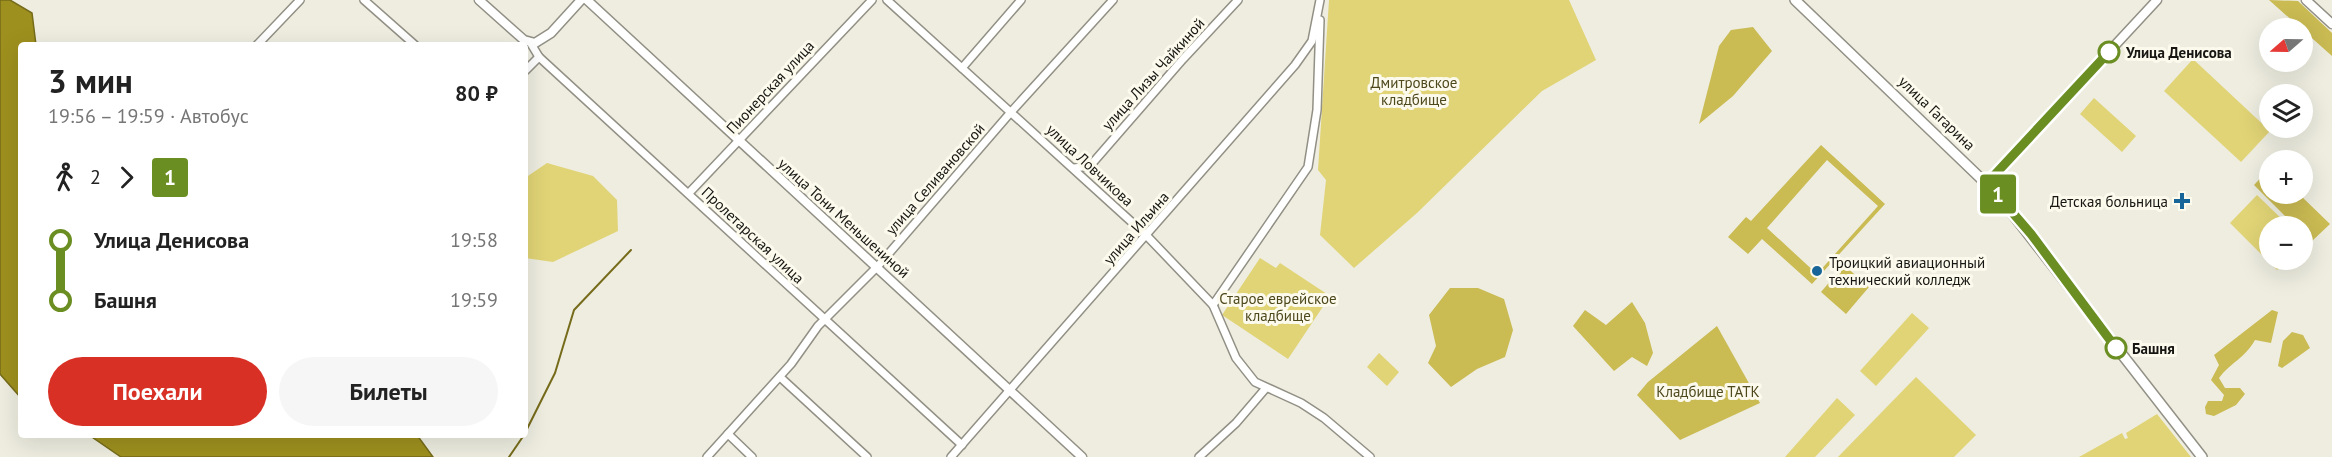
<!DOCTYPE html>
<html lang="ru">
<head>
<meta charset="utf-8">
<style>
	body { margin:0; font-family:"PT Sans",sans-serif; background:#f6f6f6; color:#222; height:100vh; display:flex; flex-direction:column; font-size:22px; white-space:nowrap }
	* { box-sizing:border-box; margin:0 }
	p { font-size:20px; color:#767676 }
	.icon { flex:none; width:33px; height:33px; fill:none; stroke:currentColor; stroke-width:2; stroke-linecap:round; stroke-linejoin:round }
	.map { position:relative; flex:1; overflow:hidden }
	.sheet { position:absolute; left:18px; top:42px; width:510px; height:396px; display:flex; flex-direction:column; background:#fff; border-radius:6px; box-shadow:0 6px 24px #0002 }
	.sheet>* { flex:none }
	.badge { padding:0 12px; border-radius:4px; font-size:21px; line-height:39px }
	.needle { width:39px; rotate:250deg }
	.buttons { position:absolute; left:2259px; top:18px; display:grid; gap:12px }
	.buttons a { display:grid; place-items:center; width:54px; height:54px; border-radius:50%; background:#fff; box-shadow:0 6px 24px #0002; font-size:30px }
	.map>.badge { position:absolute; translate:-50% -50%; box-shadow:0 0 0 3px #fff }
	.legs { display:flex; align-items:center; gap:9px; height:66px; padding:0 30px; font-size:20px }
	.legs p { margin-inline-start:auto }
	.head { display:flex; align-items:center; justify-content:space-between; height:102px; padding:0 30px }
	h1 { font-size:33px; font-weight:700; line-height:45px }
	.button { display:flex; gap:12px; margin-top:auto; padding:12px 30px }
	.button a { flex:1; height:69px; border-radius:36px; background:#d93025; color:#fff; font-size:24px; font-weight:700; line-height:69px; text-align:center }
	.button a+a { background:#f6f6f6; color:#222 }
	ul { padding:0 30px; list-style:none }
	li { display:flex; align-items:center; gap:21px; height:60px; font-size:22px }
	li i { display:grid; place-items:center; width:9px; height:100%; margin:0 8px; background:currentColor }
	li i::after { content:''; width:15px; height:15px; margin:-8px; border:4px solid; border-radius:50%; background:#fff }
	li p { margin-inline-start:auto }
	li:first-child i { background:linear-gradient(#0000 50%,currentColor 0) }
	li:last-child i { background:linear-gradient(currentColor 50%,#0000 0) }
	.map>svg:first-child { display:block }
	.green { fill:#e1d476 }
	.forest { fill:#cabb53; fill-rule:evenodd }
	.water { fill:#9e901e; stroke:#766b1a; stroke-width:1.5 }
	.lines { fill:none; stroke-linecap:round; stroke-linejoin:round }
	.stream { stroke:#766b1a; stroke-width:2 }
	.minor-casing { stroke:#929085; stroke-width:10 }
	.tertiary-casing { stroke:#929085; stroke-width:11 }
	.secondary-casing { stroke:#929085; stroke-width:12 }
	.minor { stroke:#fff; stroke-width:7 }
	.tertiary { stroke:#fff; stroke-width:8 }
	.secondary { stroke:#fff; stroke-width:9 }
	.line-1-casing { stroke:#fff; stroke-width:14 }
	.line-1 { stroke:#6b8e23; stroke-width:9 }
	.stop-1-dot { fill:#fff; stroke:#6b8e23; stroke-width:3 }
	.poi-dot { fill:#176598; stroke:#fbfaed; stroke-width:2 }
	.labels { text-anchor:middle; dominant-baseline:central; stroke-width:6; stroke-linejoin:round; paint-order:stroke }
	.stop-label { font-size:15px; font-weight:bold; fill:#171612; stroke:#fbfaed; text-anchor:start }
	.street-label { font-size:15px; fill:#171612; stroke:#fbfaed }
	.park-label { font-size:15px; fill:#4e481d; stroke:#fbfaed }
	.poi-label { font-size:15px; fill:#171612; stroke:#fbfaed; text-anchor:end }
</style>
</head>
<body>
<div class="map">
<svg width="2332" height="457" viewBox="0 0 2332 457">
	<rect width="100%" height="100%" fill="#eeede0"/>
	<g class="green">
		<path d="M 1329,0 L 1569,0 L 1596,60 L 1542,91 L 1417,213 L 1354,268 L 1320,235 L 1326,180 L 1318,170 Z"/>
		<path d="M 2193,59 L 2270,131 L 2241,162 L 2164,91 Z"/>
		<path d="M 2094,98 L 2136,136 L 2122,152 L 2080,114 Z"/>
		<path d="M 547,163 L 593,176 L 617,200 L 618,231 L 553,262 L 525,258 L 525,178 Z"/>
		<path d="M 2257,195 L 2289,226 L 2270,226 L 2270,260 L 2288,260 L 2277,270 L 2230,223 Z"/>
		<path d="M 1260,258 L 1276,268 L 1280,263 L 1330,296 L 1288,359 L 1222,315 Z"/>
		<path d="M 1912,313 L 1929,328 L 1876,386 L 1860,371 Z"/>
		<path d="M 1379,353 L 1399,372 L 1387,386 L 1367,367 Z"/>
		<path d="M 1916,377 L 1976,435 L 1954,457 L 1838,457 Z"/>
		<path d="M 1837,398 L 1855,415 L 1815,457 L 1785,457 Z"/>
		<path d="M 2157,414 L 2191,457 L 2079,457 L 2122,433 L 2125,439 L 2128,438 L 2126,433 Z"/>
	</g>
	<g class="forest">
		<path d="M 2269,0 L 2298,1 L 2332,33 L 2332,56 Z"/>
		<path d="M 1753,27 L 1772,51 L 1733,96 L 1699,124 L 1719,46 L 1731,30 Z"/>
		<path d="M 1821,145 L 1885,204 L 1812,284 L 1762,239 L 1748,254 L 1728,237 L 1746,217 L 1751,221 ZM 1827,160 L 1878,206 L 1817,274 L 1767,228 Z"/>
		<path d="M 2269,169 L 2270,194 L 2299,194 L 2330,224 L 2311,242 L 2303,234 L 2302,226 L 2295,226 L 2254,185 Z"/>
		<path d="M 1844,265 L 1869,287 L 1846,314 L 1821,292 Z"/>
		<path d="M 1450,288 L 1478,288 L 1504,299 L 1513,330 L 1505,357 L 1477,369 L 1451,387 L 1428,363 L 1436,346 L 1429,315 Z"/>
		<path d="M 1632,302 L 1645,323 L 1653,353 L 1647,366 L 1632,357 L 1614,371 L 1573,326 L 1585,310 L 1606,325 Z"/>
		<path d="M 2272,310 L 2278,312 L 2271,343 L 2255,340 C 2244,359 2231,362 2219,378 L 2225,388 L 2240,388 L 2245,394 L 2236,405 L 2214,416 L 2206,414 L 2205,407 L 2208,401 L 2222,401 L 2224,395 L 2211,380 L 2219,365 L 2214,355 Z"/>
		<path d="M 1717,326 L 1760,403 L 1680,440 L 1637,395 L 1648,382 Z"/>
		<path d="M 2292,332 L 2303,335 L 2310,348 L 2282,368 L 2278,366 L 2283,341 Z"/>
	</g>
	<g class="water">
		<path d="M 0,0 L 10,0 L 32,13 L 36,45 L 21,45 L 21,398 L 0,374 Z"/>
		<path d="M 89,435 L 417,435 L 433,457 L 121,457 Z"/>
	</g>
	<g class="lines">
		<g class="stream">
			<path d="M 525,433 L 555,373 L 574,310 L 631,250"/>
			<path d="M 509,457 L 524,435"/>
		</g>
		<g class="minor-casing">
			<g id="minor">
				<path d="M 364,0 L 415,45"/>
				<path d="M 887,0 L 1147,236 L 1213,305 L 1236,358 L 1255,382 L 1301,403 L 1324,418 L 1370,457"/>
				<path d="M 530,42 L 539,57 L 962,445"/>
				<path d="M 257,45 L 300,0"/>
				<path d="M 962,68 L 1021,0"/>
				<path d="M 525,71 L 539,57"/>
				<path d="M 1074,168 L 1090,166 L 1183,59 L 1238,0"/>
				<path d="M 689,193 L 872,0"/>
				<path d="M 1213,305 L 1308,167 L 1317,110 L 1320,20"/>
				<path d="M 780,377 L 867,457"/>
				<path d="M 728,434 L 752,457"/>
				<path d="M 707,457 L 791,364 L 818,326 L 878,266 L 1011,112 L 1113,0"/>
				<path d="M 951,457 L 1295,65 L 1312,41 L 1320,0"/>
				<path d="M 1199,457 L 1236,423 L 1266,388"/>
			</g>
		</g>
		<g class="tertiary-casing">
			<g id="tertiary">
				<path d="M 479,0 L 524,40 L 535,43 L 551,33 L 581,0"/>
				<path d="M 587,0 L 1082,457"/>
				<path d="M 2306,0 L 2332,24"/>
				<path d="M 1987,183 L 2157,0"/>
			</g>
		</g>
		<g class="secondary-casing">
			<path id="secondary" d="M 1795,0 L 1997,194 L 2202,457"/>
		</g>
		<use href="#minor" class="minor"/>
		<use href="#tertiary" class="tertiary"/>
		<use href="#secondary" class="secondary"/>
	</g>
	<g class="lines">
		<g class="line-1-casing">
			<path id="line-1" d="M 2109,52 L 1987,183 L 2031,234 L 2116,348"/>
		</g>
		<use href="#line-1" class="line-1"/>
	</g>
	<g class="stop-1-dot">
		<circle cx="2109" cy="52" r="10"/>
		<circle cx="2116" cy="348" r="10"/>
	</g>
	<g class="poi-dot">
		<path d="M2179 192h6v6h6v6h-6v6h-6v-6h-6v-6h6z"/>
		<circle cx="1817" cy="271" r="6"/>
	</g>
	<g class="labels">
		<g class="stop-label">
			<text x="2126" y="52">Улица Денисова</text>
			<text x="2132" y="348">Башня</text>
		</g>
		<g class="street-label">
			<text transform="translate(1153 74) rotate(-48)">улица Лизы Чайкиной</text>
			<text transform="translate(770 87) rotate(-47)">Пионерская улица</text>
			<text transform="translate(1937 113) rotate(44)">улица Гагарина</text>
			<text transform="translate(1090 165) rotate(43)">улица Ловчикова</text>
			<text transform="translate(935 179) rotate(-49)">улица Селивановской</text>
			<text transform="translate(844 218) rotate(42)">улица Тони Меньшениной</text>
			<text transform="translate(1136 228) rotate(-49)">улица Ильина</text>
			<text transform="translate(753 235) rotate(43)">Пролетарская улица</text>
		</g>
		<g class="park-label">
			<text x="1414" y="82">Дмитровское<tspan x="1414" dy="17">кладбище</tspan></text>
			<text x="1278" y="298">Старое еврейское<tspan x="1278" dy="17">кладбище</tspan></text>
			<text x="1708" y="391">Кладбище ТАТК</text>
		</g>
		<g class="poi-label">
			<text x="2168" y="201">Детская больница</text>
			<text x="1829" y="262" text-anchor="start">Троицкий авиационный<tspan x="1829" dy="17">технический колледж</tspan></text>
		</g>
	</g>
</svg>
<div class="buttons">
<a><svg class="needle" viewBox="-14 -14 28 28"><path d="M0-13l5 13h-10z" fill="#e53935"/><path d="M0 13l5-13h-10z" fill="#767676"/></svg></a>
<a><svg class="icon" aria-label="layers" viewBox="0 0 24 24"><path d="M12 4l9 5-9 5-9-5zM3 14l9 5 9-5"/></svg></a>
<a>+</a>
<a>−</a>
</div>
<b class="badge" style="left:1998px;top:194px;background:#6b8e23;color:#fff">1</b>
<section class="sheet">
<div class="head"><div><h1>3 мин</h1><p>19:56 – 19:59 · Автобус</p></div><b>80 ₽</b></div>
<div class="legs"><svg class="icon" aria-label="walk" viewBox="0 0 24 24"><circle cx="13" cy="4" r="2"/><path d="M13 8l-2 6 4 7M11 14l-3 7M7 12l3-4h3l4 4"/></svg>2<svg class="icon" aria-label="forward" viewBox="0 0 24 24"><path d="M9 5l7 7-7 7"/></svg><b class="badge" style="background:#6b8e23;color:#fff">1</b></div>
<ul>
<li><i style="color:#6b8e23"></i><b>Улица Денисова</b><p>19:58</p></li>
<li><i style="color:#6b8e23"></i><b>Башня</b><p>19:59</p></li>
</ul>
<div class="button"><a>Поехали</a><a>Билеты</a></div>
</section>
</div>
</body>
</html>
